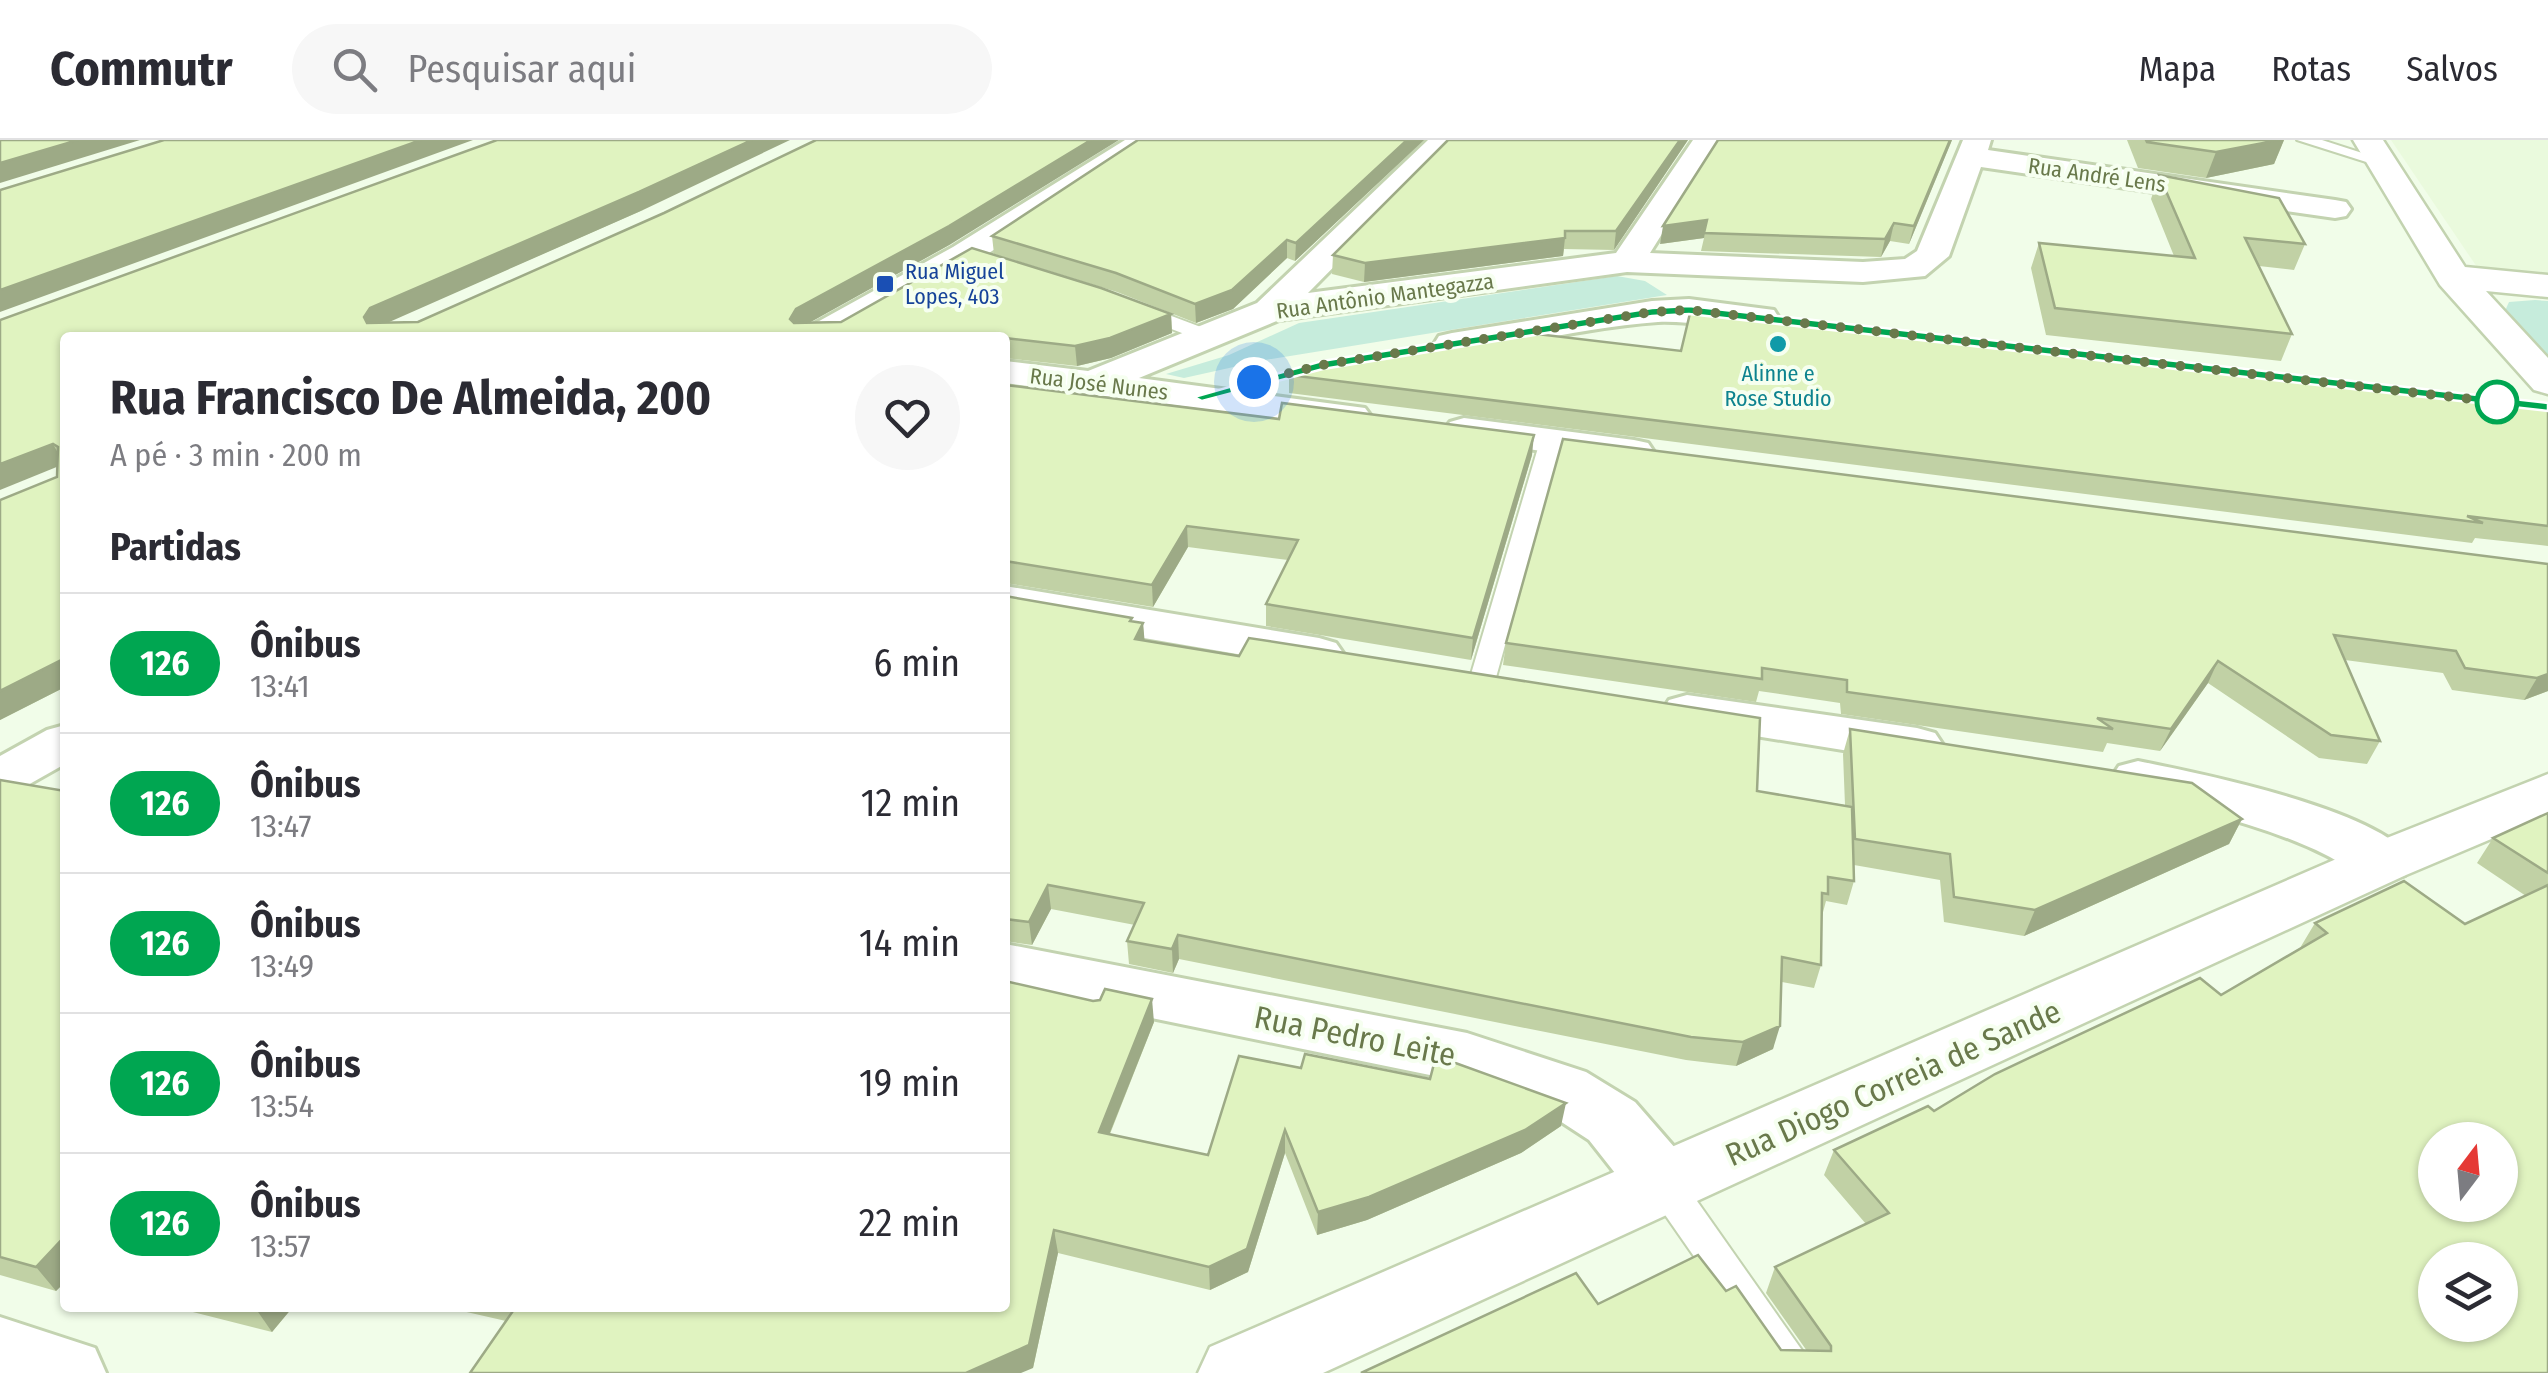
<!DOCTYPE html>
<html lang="pt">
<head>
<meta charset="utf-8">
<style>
	body { margin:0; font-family:"Fira Sans Condensed",sans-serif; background:#f7f7f7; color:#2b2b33; height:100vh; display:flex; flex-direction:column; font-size:38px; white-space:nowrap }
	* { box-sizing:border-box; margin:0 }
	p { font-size:32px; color:#7c7c81 }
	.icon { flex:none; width:55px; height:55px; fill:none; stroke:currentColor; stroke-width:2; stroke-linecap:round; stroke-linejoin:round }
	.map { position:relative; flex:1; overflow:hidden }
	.panel { position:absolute; left:60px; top:192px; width:950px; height:980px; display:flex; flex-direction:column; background:#fff; border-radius:10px; box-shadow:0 2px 8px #0004 }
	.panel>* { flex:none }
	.badge { padding:0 20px; border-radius:32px; font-size:35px; line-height:65px }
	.needle { width:65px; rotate:16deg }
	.fabs { position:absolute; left:2418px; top:982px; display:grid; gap:20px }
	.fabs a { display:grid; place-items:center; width:100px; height:100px; border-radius:50%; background:#fff; box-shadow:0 2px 8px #0004; font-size:50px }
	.you { position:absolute; width:50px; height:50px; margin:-25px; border:8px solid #fff; border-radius:50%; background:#1a73e8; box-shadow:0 0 0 15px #1a73e833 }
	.map>.badge { position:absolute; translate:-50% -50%; box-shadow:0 0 0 5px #fff }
	h2 { padding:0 50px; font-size:38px; line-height:90px }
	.round { display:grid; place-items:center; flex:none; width:105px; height:105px; border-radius:52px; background:#f7f7f7 }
	.overview { display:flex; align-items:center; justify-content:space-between; height:170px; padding:0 50px }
	h1 { font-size:48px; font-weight:700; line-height:75px }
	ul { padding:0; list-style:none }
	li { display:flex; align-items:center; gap:30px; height:140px; padding:0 50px; border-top:2px solid #e1e1e2 }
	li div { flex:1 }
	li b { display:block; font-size:38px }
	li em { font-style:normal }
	li .badge { min-width:110px; font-weight:700; text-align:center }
	header { display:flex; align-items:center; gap:60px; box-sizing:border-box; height:140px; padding:0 50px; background:#fff; border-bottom:2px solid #e1e1e2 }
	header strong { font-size:48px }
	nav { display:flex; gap:55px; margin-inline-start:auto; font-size:35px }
	.search { width:700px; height:90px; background:#f7f7f7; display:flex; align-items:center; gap:25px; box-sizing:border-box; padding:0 35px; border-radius:55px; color:#7c7c81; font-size:38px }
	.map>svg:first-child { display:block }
	.residential { fill:#eafadd }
	.green { fill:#c6ecdc }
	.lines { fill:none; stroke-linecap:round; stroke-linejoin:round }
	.service-casing { stroke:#c3d3b0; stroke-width:4 }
	.minor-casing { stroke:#c3d3b0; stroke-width:6 }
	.tertiary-casing { stroke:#c3d3b0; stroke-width:5 }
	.service { fill:#fff; fill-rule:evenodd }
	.minor { fill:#fff; fill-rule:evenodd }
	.tertiary { fill:#fff; fill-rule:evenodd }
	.wall { fill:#c1d1a5 }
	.shaded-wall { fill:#9daa86 }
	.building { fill:#e0f3c0; stroke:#9daa86; stroke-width:2.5; fill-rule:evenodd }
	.line { fill:#00a651; stroke:#fff; stroke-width:2.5 }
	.walk { stroke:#69794b; stroke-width:10; stroke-dasharray:0 18 }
	.transit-dot { fill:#1a4fb4; stroke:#f6fff0; stroke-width:4 }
	.culture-dot { fill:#0f9aa8; stroke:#f6fff0; stroke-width:4 }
	.stop-dot { fill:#fff; stroke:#00a651; stroke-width:5 }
	.labels { text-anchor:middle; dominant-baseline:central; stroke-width:8; stroke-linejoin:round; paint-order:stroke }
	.far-street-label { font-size:22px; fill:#69794b; stroke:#f6fff0 }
	.far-transit-label { font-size:22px; fill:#164399; stroke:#f6fff0; text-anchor:start }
	.far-culture-label { font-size:22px; fill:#0d838f; stroke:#f6fff0 }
	.near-street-label { font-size:32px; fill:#69794b; stroke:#f6fff0 }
</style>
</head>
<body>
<header>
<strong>Commutr</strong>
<div class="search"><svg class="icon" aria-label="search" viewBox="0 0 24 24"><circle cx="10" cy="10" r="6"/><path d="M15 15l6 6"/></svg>Pesquisar aqui</div>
<nav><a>Mapa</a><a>Rotas</a><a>Salvos</a></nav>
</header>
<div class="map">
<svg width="2548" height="1233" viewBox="0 0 2548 1233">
	<rect width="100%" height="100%" fill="#f1fde9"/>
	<path class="residential" d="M 2391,0 L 2548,0 L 2548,140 L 2481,133 Z"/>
	<g class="green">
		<path d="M 1617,136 L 1645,141 L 1667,155 L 1265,220 L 1184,238 L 1166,234 L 1229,215 L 1299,183 Z"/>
		<path d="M 2535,160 L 2548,161 L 2548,215 L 2500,182 L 2509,162 Z"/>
	</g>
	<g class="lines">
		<g class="service-casing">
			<g id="service">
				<path d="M 2297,0 L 2322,0 L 2390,22 L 2382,27 Z"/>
				<path d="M 1137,163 L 1214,192 L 1217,196 L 1214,200 L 1200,200 L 1130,173 L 1130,165 Z"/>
				<path d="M 1551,295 L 1562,301 L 1495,541 L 1482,549 L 1473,547 L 1469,541 L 1540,301 Z"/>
				<path d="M 1665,1030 L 1678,1034 L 1818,1233 L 1775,1233 L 1652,1056 L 1647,1045 L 1652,1034 Z"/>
			</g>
		</g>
		<g class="minor-casing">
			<g id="minor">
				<path d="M 1125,0 L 1159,0 L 977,121 L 843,198 L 798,198 L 803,190 L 953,107 Z"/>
				<path d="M 1428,0 L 1459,0 L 1308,153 L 1616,113 L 1693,0 L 1721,0 L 1650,113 L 1863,122 L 1905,119 L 1917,111 L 1963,0 L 1991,0 L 1988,10 L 2335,60 L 2346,62 L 2351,69 L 2346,76 L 2335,78 L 1981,27 L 1949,116 L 1925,136 L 1863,142 L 1627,132 L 1279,180 L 1139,238 L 1365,268 L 1371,276 L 1365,284 L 1351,288 L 1005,243 L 1005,221 L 1088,231 L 1257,163 Z"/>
				<path d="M 1689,159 L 1774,170 L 1779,178 L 1774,186 C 1738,194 1696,180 1658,182 C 1590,187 1520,204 1452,215 L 1439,212 L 1434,204 L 1439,196 L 1452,193 L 1652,161 Z"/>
				<path d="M 1464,278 L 1634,300 L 1648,303 L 1654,312 L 1648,321 L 1634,324 L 1450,298 L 1444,290 L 1450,282 Z"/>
				<path d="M 1005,446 L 1319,498 L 1336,503 L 1343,513 L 1336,523 L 1319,528 L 1005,474 Z"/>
				<path d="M 1687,555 L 1917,588 L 1935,593 L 1943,605 L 1935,617 L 1917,622 L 1669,582 L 1662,571 L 1669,560 Z"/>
				<path d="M 65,585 L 65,624 L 19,650 L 0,655 L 0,616 L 47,590 Z"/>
				<path d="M 2138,621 C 2198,633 2383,670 2413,721 L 2405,735 C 2374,744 2353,729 2326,715 C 2259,682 2191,670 2119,650 L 2111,638 L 2119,626 Z"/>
				<path d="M 1005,804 L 1467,893 L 1586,932 L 1635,962 L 1689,1024 L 1699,1045 L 1689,1066 L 1665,1074 L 1641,1066 L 1589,1000 L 1540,968 L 1464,942 L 1005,848 Z"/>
				<path d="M 0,1177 L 95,1208 L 106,1233 L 0,1233 Z"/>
			</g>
		</g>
		<g class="tertiary-casing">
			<g id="tertiary">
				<path d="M 2353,0 L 2383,0 L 2465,127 L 2548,135 L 2548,157 L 2486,151 L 2548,218 L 2548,254 L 2534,250 L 2440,145 Z"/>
				<path d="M 2548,634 L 2548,675 L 2406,735 L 1323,1233 L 1198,1233 L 1210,1207 L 2364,707 Z"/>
			</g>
		</g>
		<use href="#service" class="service"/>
		<use href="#minor" class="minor"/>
		<use href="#tertiary" class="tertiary"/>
	</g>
	<g class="wall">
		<path d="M 1138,0 L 1424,0 L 1295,121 L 1287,118 L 1233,169 L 1196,183 L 1117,152 L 994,114 L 992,96 Z"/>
		<path d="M 1448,0 L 1688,0 L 1614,110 L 1564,109 L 1563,116 L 1364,142 L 1332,134 L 1333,115 Z"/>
		<path d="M 1952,0 L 1909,104 L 1890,101 L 1881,117 L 1701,111 L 1704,98 L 1660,104 Z"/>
		<path d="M 2127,0 L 2284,0 L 2274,24 L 2206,38 L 2138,28 Z"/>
		<path d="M 2159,35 L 2305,104 L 2294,130 L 2259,126 L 2292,194 L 2281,221 L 2046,195 L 2031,128 L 2039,103 L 2174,116 L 2151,59 Z"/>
		<path d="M 643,70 L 387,182 L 418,182 L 951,104 L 810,182 L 1171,174 L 1172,193 L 1111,218 L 1077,226 L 1005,218 L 1005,198 L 65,198 L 65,547 L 0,580 L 0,360 L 57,337 L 57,327 L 0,180 Z"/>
		<path d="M 1681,211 L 2548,268 L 2548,406 L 2475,398 L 2472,403 L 1289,253 L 1289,235 Z"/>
		<path d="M 1005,245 L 1532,315 L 1471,520 L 1266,486 L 1266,464 L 1288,420 L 1188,407 L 1153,467 L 1005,443 Z"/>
		<path d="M 2548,425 L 2548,551 L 2524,560 L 2452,550 L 2443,533 L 2345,520 L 2380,601 L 2367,624 L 2319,618 L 2208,543 L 2160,611 L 2107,603 L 2103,612 L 1841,574 L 1840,563 L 1759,551 L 1756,562 L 1503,525 L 1506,503 Z"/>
		<path d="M 1005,456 L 1143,483 L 1144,501 L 1757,651 L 1845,665 L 1843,614 L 1850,589 L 2242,679 L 2229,704 L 2024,796 L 1944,782 L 1940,740 L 1854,725 L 1854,741 L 1847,765 L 1826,761 L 1822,776 L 1821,825 L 1814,848 L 1782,842 L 1773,909 L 1736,926 L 1686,920 L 1179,819 L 1173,833 L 1129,824 L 1127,801 L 1135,785 L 1051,769 L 1032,805 L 1005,801 Z"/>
		<path d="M 0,640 L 65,651 L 65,1142 L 56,1151 L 0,1135 Z"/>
		<path d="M 2548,673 L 2548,1233 L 1361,1233 L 1598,1164 L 1726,1151 L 1781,1210 L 1807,1211 L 1766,1153 L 1775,1127 L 1866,1084 L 1824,1035 L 1834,1010 L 1934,971 L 2221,855 L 2300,808 L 2315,783 L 2465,784 L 2526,756 L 2477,723 L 2493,698 Z"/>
		<path d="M 1006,841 L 1154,882 L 1110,994 L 1208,1015 L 1239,916 L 1561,986 L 1521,1013 L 1367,1080 L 1317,1095 L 1285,1013 L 1248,1132 L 1210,1150 L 1058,1113 L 1033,1228 L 506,1181 L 449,1168 L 1005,1168 Z"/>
		<path d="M 177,1168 L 292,1168 L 272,1192 Z"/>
	</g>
	<g class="shaded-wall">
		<path d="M 78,0 L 140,0 L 0,43 L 0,23 Z"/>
		<path d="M 421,0 L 473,0 L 0,172 L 0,150 Z"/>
		<path d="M 752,0 L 790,0 L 643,70 L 378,187 L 371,196 L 364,177 L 370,168 Z"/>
		<path d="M 1091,0 L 1119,0 L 951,104 L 800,188 L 790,179 L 796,169 Z"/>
		<path d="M 1407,0 L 1424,0 L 1295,121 L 1296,103 Z"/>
		<path d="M 1680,0 L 1688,0 L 1614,110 L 1616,91 Z"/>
		<path d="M 1950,0 L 1952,0 L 1909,104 L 1914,86 Z"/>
		<path d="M 2279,0 L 2284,0 L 2274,24 L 2206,38 L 2216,12 Z"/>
		<path d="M 1707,80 L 1704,98 L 1660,104 L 1663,86 Z"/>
		<path d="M 1894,83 L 1890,101 L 1881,117 L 1885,99 Z"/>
		<path d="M 1565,98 L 1563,116 L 1364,142 L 1365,123 Z"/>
		<path d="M 1287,100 L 1287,118 L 1233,169 L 1196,183 L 1195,164 Z"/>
		<path d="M 1171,174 L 1172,193 L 1111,218 L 1077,226 L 1075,206 Z"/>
		<path d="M 1534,295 L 1532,315 L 1471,520 L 1473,498 Z"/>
		<path d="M 53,304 L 64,324 L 0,350 L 0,324 Z"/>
		<path d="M 1187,386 L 1188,407 L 1153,467 L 1152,445 Z"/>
		<path d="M 1143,483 L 1145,505 L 1135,499 Z"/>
		<path d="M 65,518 L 65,547 L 0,580 L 0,551 Z"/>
		<path d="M 2218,521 L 2208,543 L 2160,611 L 2171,589 Z"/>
		<path d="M 2548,534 L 2548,551 L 2524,560 L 2537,538 Z"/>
		<path d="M 2242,679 L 2229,704 L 2024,796 L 2035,770 Z"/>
		<path d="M 1048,745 L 1051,769 L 1032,805 L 1029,782 Z"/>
		<path d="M 1178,795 L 1179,819 L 1173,833 L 1172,809 Z"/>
		<path d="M 1152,859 L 1154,882 L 1101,1015 L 1099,992 Z"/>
		<path d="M 1780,886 L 1773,909 L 1736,926 L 1743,902 Z"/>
		<path d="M 1566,963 L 1561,986 L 1521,1013 L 1367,1080 L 1317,1095 L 1318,1072 Z"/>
		<path d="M 1285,990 L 1285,1013 L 1248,1132 L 1210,1150 L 1209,1127 Z"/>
		<path d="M 1054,1090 L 1058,1113 L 1033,1228 L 1021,1233 L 966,1233 Z"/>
		<path d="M 65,1096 L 65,1142 L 56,1151 L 36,1127 Z"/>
		<path d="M 257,1168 L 292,1168 L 272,1192 L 256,1169 Z"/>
	</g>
	<g class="building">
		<path d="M 0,0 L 78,0 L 0,23 Z"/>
		<path d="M 164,0 L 421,0 L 0,150 L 0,50 Z"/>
		<path d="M 497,0 L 752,0 L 639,52 L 370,168 L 364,177 L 367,183 L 418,182 L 664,73 L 816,0 L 1091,0 L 949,86 L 796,169 L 790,179 L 794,183 L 841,182 L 972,108 L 1101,148 L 1171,174 L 1110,198 L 1075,206 L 1005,198 L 65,198 L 65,518 L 0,551 L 0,360 L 57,337 L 58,307 L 53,304 L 0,324 L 0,180 Z"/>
		<path d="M 1138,0 L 1407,0 L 1296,103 L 1287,100 L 1232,150 L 1195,164 L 1116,133 L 992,96 Z"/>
		<path d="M 1448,0 L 1680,0 L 1616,91 L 1565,91 L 1565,98 L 1365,123 L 1333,115 Z"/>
		<path d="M 1718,0 L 1950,0 L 1914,86 L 1894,83 L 1885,99 L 1704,93 L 1707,80 L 1663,86 Z"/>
		<path d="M 2146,0 L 2279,0 L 2216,12 L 2147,2 Z"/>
		<path d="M 2159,35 L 2279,58 L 2305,104 L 2245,98 L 2292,194 L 2055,168 L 2039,103 L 2195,118 Z"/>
		<path d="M 1691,169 L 2532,262 L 2548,268 L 2548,386 L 2467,376 L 2483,383 L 1289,235 L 1290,231 L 1325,222 L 1519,192 L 1681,211 Z"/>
		<path d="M 1005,245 L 1279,279 L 1282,263 L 1534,295 L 1473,498 L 1266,464 L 1298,400 L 1187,386 L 1152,445 L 1005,421 Z"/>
		<path d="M 1563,299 L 2548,424 L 2548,534 L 2537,538 L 2465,528 L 2456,511 L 2334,495 L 2380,601 L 2331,595 L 2218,521 L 2171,589 L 2097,578 L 2113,589 L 1847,552 L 1847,540 L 1762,528 L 1762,539 L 1506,503 Z"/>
		<path d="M 1005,456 L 1132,478 L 1130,481 L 1143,483 L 1135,499 L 1239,516 L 1249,498 L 1760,578 L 1757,651 L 1852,667 L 1854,741 L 1828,737 L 1828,754 L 1822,753 L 1821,825 L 1782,817 L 1780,886 L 1743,902 L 1691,897 L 1178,795 L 1172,809 L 1127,801 L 1144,763 L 1048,745 L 1029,782 L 1005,779 Z"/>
		<path d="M 1850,589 L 2192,643 L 2242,679 L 2035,770 L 1954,757 L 1950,714 L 1855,699 Z"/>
		<path d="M 0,640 L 65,651 L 65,1096 L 36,1127 L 0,1117 Z"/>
		<path d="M 2548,673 L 2548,733 L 2493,698 Z"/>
		<path d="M 2404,741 L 2465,784 L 2548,745 L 2548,1233 L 1361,1233 L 1576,1133 L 1598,1164 L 1698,1115 L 1726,1151 L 1736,1146 L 1781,1210 L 1831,1211 L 1831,1206 L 1775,1127 L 1889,1073 L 1834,1010 L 1928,966 L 1934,971 L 1995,934 L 2200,838 L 2221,855 L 2327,793 L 2315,783 ZM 2435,1000 L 2500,1000 L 2500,1065 L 2435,1065 ZM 2435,1120 L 2500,1120 L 2500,1185 L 2435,1185 Z"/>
		<path d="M 1005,841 L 1093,861 L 1100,860 L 1105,849 L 1152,859 L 1099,992 L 1208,1015 L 1239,916 L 1301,928 L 1305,914 L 1430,939 L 1436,916 L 1566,963 L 1525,990 L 1369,1057 L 1318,1072 L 1285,990 L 1247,1109 L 1209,1127 L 1054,1090 L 1029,1205 L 966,1233 L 470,1233 L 515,1168 L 1005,1168 Z"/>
	</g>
	<path class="line" d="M 1689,166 L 2548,263 L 2548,271 L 1689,174 L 1652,176 L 1323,229 L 1202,261 L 1194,257 L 1322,221 L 1652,168 Z"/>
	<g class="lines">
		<path class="walk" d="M 1254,242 L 1322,225 L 1652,172 L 1689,170 L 2497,262"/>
	</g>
	<rect class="transit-dot" x="875" y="134" width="20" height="20" rx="5"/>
	<circle class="culture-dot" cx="1778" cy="204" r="10"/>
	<circle class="stop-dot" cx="2497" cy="262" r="20"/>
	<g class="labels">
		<g class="far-street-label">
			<text transform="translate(2097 35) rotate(8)">Rua André Lens</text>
			<text transform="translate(1385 156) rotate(-8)">Rua Antônio Mantegazza</text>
			<text transform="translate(1099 244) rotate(7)">Rua José Nunes</text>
		</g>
		<g class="far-transit-label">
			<text x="905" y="131">Rua Miguel<tspan x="905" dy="25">Lopes, 403</tspan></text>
		</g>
		<g class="far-culture-label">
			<text x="1778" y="233">Alinne e<tspan x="1778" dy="25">Rose Studio</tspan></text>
		</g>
		<g class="near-street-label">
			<text transform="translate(1355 896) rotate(11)">Rua Pedro Leite</text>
			<text transform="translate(1893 943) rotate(-24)">Rua Diogo Correia de Sande</text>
		</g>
	</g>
</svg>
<div class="fabs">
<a><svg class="needle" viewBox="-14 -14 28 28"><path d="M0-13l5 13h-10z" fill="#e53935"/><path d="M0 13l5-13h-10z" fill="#7c7c81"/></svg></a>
<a><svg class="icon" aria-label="layers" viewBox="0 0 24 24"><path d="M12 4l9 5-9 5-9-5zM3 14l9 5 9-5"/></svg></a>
</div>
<div class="you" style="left:1254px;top:242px"></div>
<section class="panel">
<div class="overview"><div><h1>Rua Francisco De Almeida, 200</h1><p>A pé · 3 min · 200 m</p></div><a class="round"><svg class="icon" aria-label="heart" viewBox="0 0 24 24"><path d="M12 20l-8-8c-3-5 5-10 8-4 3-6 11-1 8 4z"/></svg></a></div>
<h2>Partidas</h2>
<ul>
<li><span class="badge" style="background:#00a651;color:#fff">126</span><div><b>Ônibus</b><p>13:41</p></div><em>6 min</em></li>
<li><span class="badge" style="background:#00a651;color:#fff">126</span><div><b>Ônibus</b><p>13:47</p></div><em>12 min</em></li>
<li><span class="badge" style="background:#00a651;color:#fff">126</span><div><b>Ônibus</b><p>13:49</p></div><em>14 min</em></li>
<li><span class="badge" style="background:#00a651;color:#fff">126</span><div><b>Ônibus</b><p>13:54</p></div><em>19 min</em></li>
<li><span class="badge" style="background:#00a651;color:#fff">126</span><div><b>Ônibus</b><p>13:57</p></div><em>22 min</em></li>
</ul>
</section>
</div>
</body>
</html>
